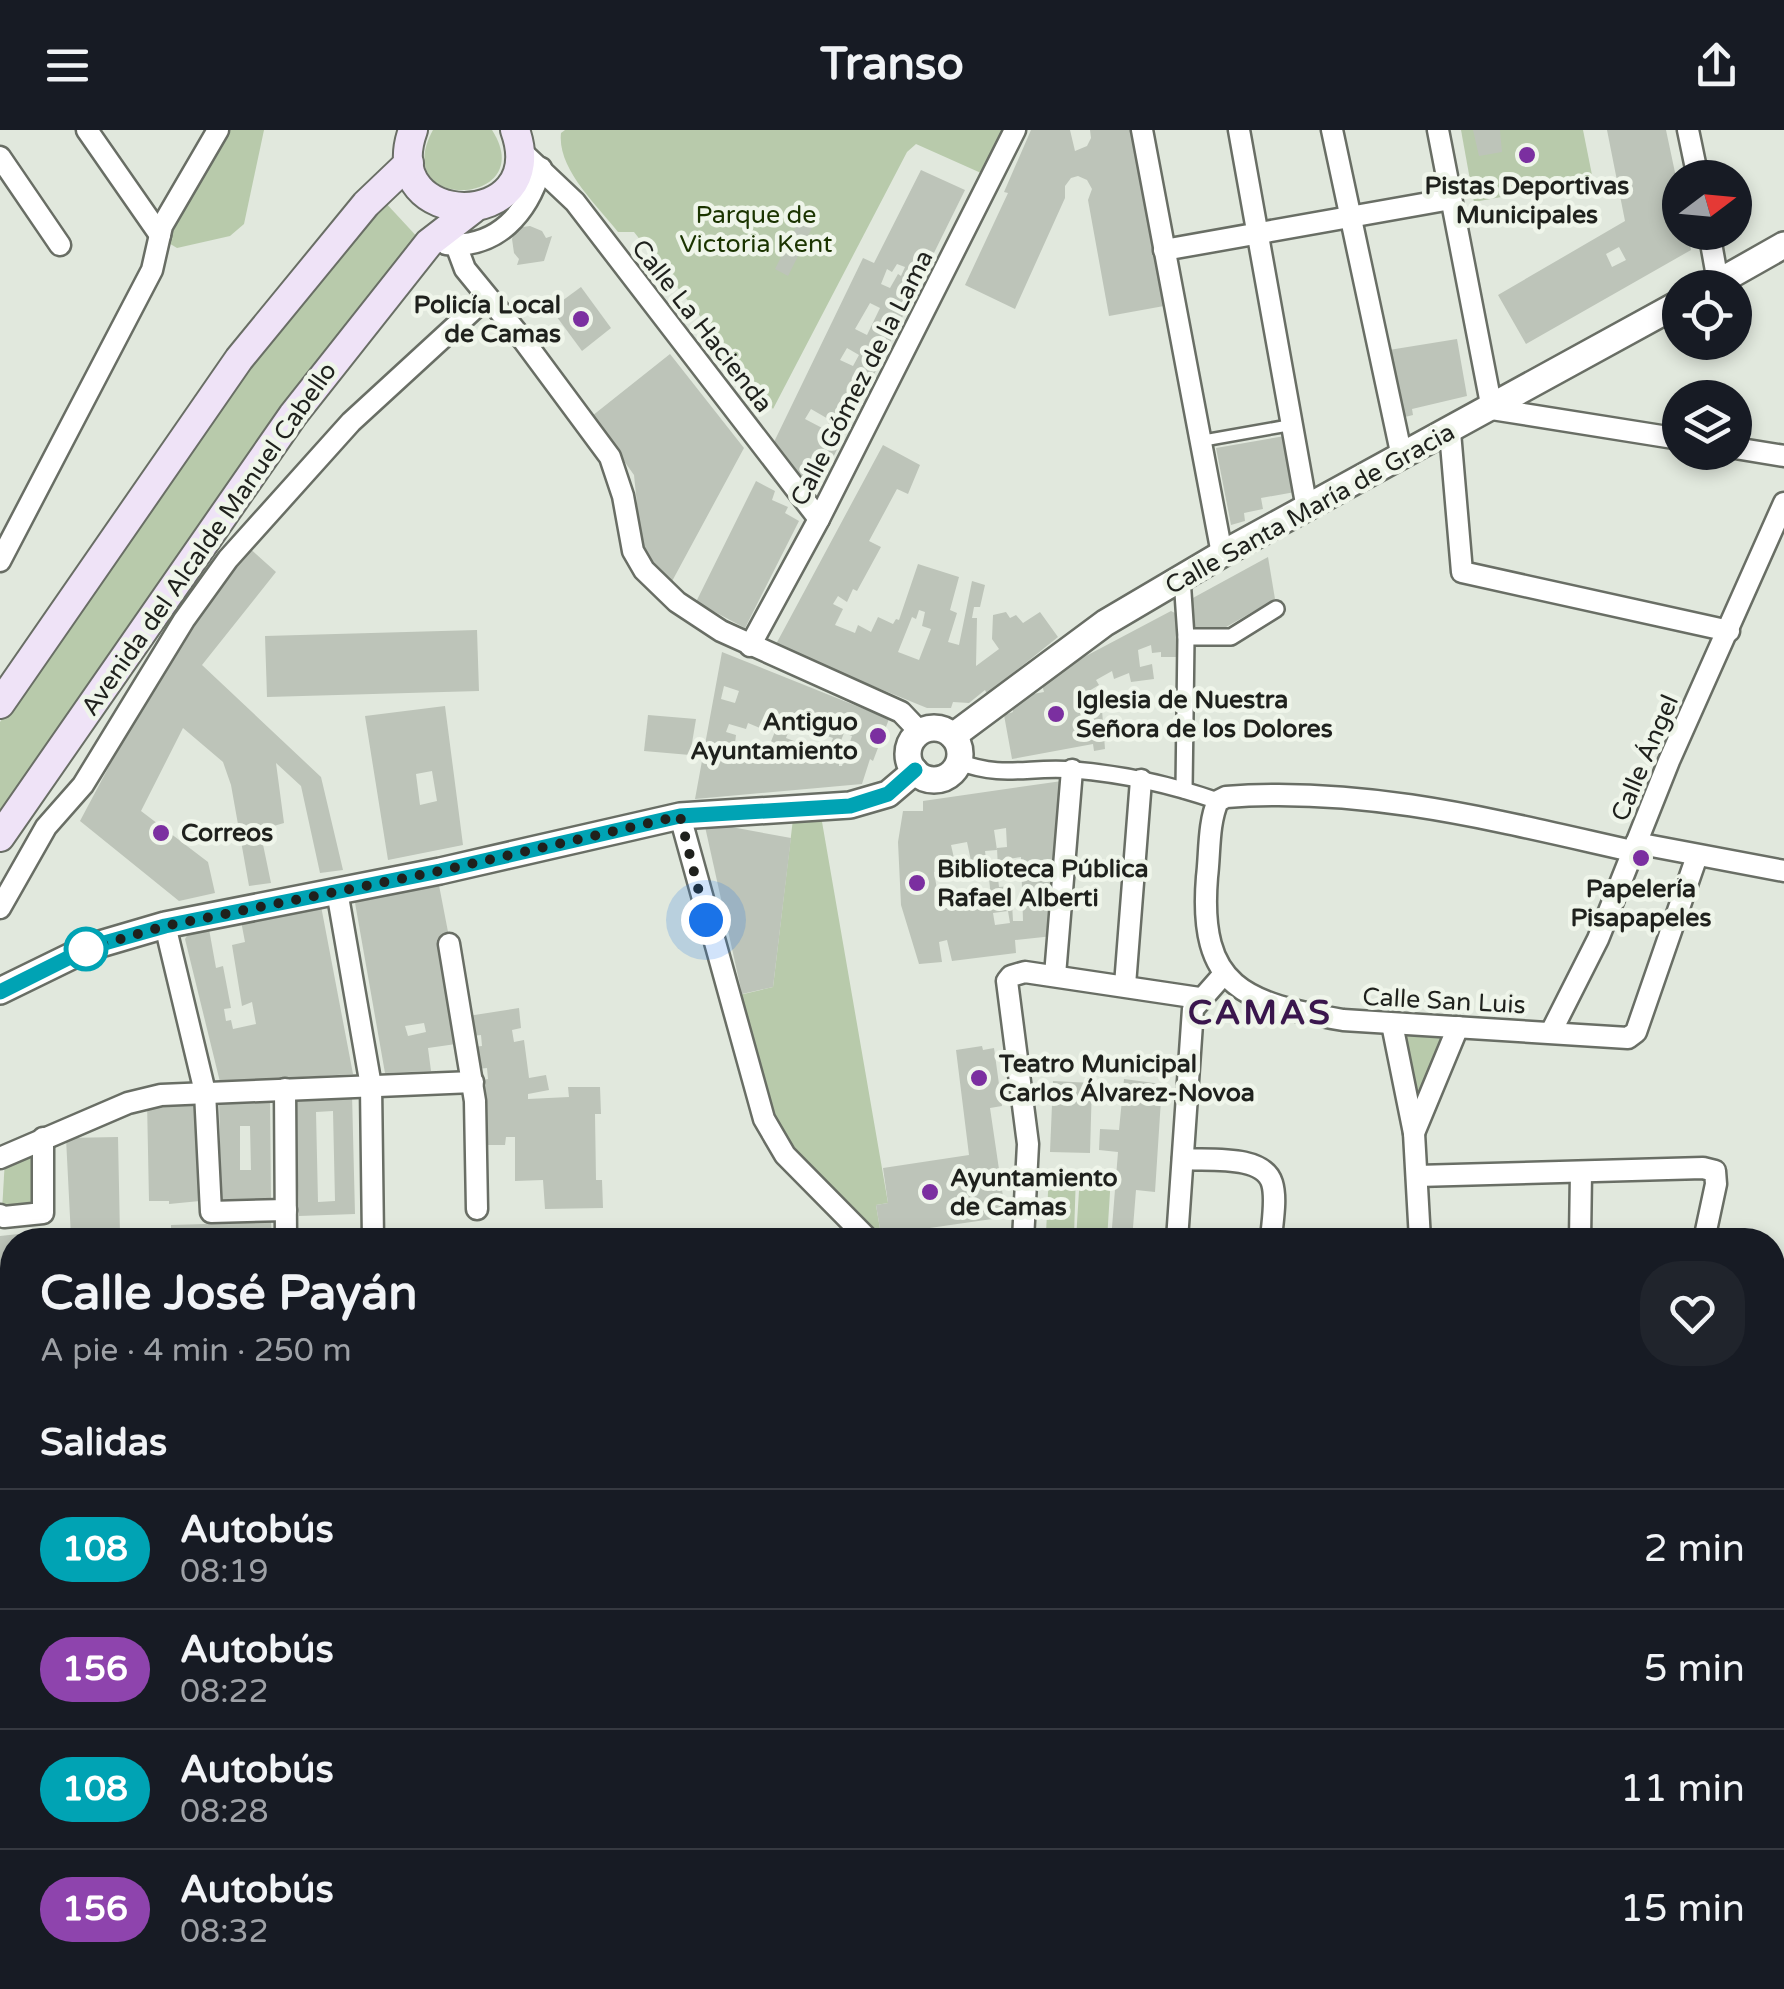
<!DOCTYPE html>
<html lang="es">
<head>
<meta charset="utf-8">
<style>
	body { margin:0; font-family:"Varela Round",sans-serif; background:#20242c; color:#f1f3f6; height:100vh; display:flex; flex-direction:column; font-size:38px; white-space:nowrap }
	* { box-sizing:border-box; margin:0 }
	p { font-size:32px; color:#9ea1a6 }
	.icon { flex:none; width:55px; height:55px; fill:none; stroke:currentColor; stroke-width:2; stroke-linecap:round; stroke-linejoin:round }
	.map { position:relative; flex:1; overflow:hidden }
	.details { position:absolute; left:0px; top:1098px; width:1785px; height:762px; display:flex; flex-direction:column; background:#171b24; border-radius:40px 40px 0 0; box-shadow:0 5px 15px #0003 }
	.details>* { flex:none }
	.badge { padding:0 20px; border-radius:32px; font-size:35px; line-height:65px }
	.needle { width:65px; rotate:74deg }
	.buttons { position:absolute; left:1662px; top:30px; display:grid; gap:20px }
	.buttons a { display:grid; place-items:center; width:90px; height:90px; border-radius:50%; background:#171b24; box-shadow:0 5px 15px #0003; font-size:50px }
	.you { position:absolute; width:50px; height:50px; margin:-25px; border:8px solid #fff; border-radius:50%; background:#1a73e8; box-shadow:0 0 0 15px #1a73e833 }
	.map>.badge { position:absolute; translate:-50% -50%; box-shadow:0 0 0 5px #fff }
	h2 { padding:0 40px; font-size:38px; line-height:90px }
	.round { display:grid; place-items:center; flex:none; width:105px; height:105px; border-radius:40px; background:#20242c }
	.head { display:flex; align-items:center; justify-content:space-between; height:170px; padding:0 40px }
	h1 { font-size:48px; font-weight:800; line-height:75px }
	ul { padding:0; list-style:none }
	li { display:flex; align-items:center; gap:30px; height:120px; padding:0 40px; border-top:2px solid #363941 }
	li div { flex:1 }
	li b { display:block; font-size:38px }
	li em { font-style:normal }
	li .badge { min-width:110px; font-weight:700; text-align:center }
	header { display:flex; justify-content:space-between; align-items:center; height:130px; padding:0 40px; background:#171b24; font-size:45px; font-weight:800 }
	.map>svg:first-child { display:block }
	.green { fill:#b8caab }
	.building { fill:#bdc4b9; fill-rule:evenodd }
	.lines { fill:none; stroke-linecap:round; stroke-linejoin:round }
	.service-casing { stroke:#696e65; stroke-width:15 }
	.pedestrian-casing { stroke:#696e65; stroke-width:20 }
	.minor-casing { stroke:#696e65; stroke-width:25 }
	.tertiary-casing { stroke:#696e65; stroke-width:30 }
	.secondary-casing { stroke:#696e65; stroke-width:32 }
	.service { stroke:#fff; stroke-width:10 }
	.pedestrian { stroke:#fff; stroke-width:15 }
	.minor { stroke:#fff; stroke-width:20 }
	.tertiary { stroke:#fff; stroke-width:25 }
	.secondary { stroke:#efe3f7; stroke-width:28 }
	.line-casing { stroke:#fff; stroke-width:22 }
	.line { stroke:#00a3b4; stroke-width:15 }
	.walk { stroke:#1f211d; stroke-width:10; stroke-dasharray:0 18 }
	.poi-dot { fill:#7b2fa0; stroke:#eff5ea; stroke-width:4 }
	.stop-dot { fill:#fff; stroke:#00a3b4; stroke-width:5 }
	.labels { text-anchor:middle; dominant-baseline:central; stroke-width:9; stroke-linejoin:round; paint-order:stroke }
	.poi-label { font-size:25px; font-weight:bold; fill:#1f211d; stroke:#eff5ea; text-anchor:start }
	.park-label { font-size:25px; fill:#1b3400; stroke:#eff5ea }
	.street-label { font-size:25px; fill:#1f211d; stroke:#eff5ea }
	.district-label { font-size:35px; font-weight:bold; letter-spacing:2.5px; fill:#3a164d; stroke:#eff5ea }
</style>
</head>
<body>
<header><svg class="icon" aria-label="menu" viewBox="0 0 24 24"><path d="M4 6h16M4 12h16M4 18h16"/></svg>Transo<svg class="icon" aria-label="share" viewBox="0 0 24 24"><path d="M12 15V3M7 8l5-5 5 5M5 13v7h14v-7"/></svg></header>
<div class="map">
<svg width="1784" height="1859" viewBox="0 0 1784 1859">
	<rect width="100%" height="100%" fill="#e1e8dd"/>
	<g class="green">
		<path d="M 225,0 L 264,0 L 244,94 L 230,106 L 177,118 L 167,112 L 166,98 Z"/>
		<path d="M 433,0 L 492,0 C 541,76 387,84 433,0 Z"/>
		<path d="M 565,0 L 1005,0 L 981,43 L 916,14 L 907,22 L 773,279 L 634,102 L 618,102 C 597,75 557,39 561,3 Z"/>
		<path d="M 1461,0 L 1583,0 L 1593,50 L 1474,72 Z"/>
		<path d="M 383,70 L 421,111 L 0,689 L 0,592 L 203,295 Z"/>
		<path d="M 821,686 L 888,1073 L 876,1075 L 881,1105 L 804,1037 L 772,987 L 735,866 L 773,857 L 793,689 Z"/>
		<path d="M 1398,899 L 1449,902 L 1416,976 Z"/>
		<path d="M 38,1015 L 40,1079 L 2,1081 L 5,1029 Z"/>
		<path d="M 1049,1043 L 1076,1044 L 1074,1105 L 1046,1103 Z"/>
		<path d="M 1080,1044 L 1111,1046 L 1107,1110 L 1076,1110 Z"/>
		<path d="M 1784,1271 L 1784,1401 L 1773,1391 L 1773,1321 Z"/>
		<path d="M 1784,1403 L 1784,1648 L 1772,1637 L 1772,1418 Z"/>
		<path d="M 0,1813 L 12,1813 L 12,1848 L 147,1848 L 147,1859 L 0,1859 Z"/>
	</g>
	<g class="building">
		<path d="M 1031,0 L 1070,0 L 1075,21 L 1087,16 L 1091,8 L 1090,0 L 1130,0 L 1164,176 L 1109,186 L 1088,70 L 1092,59 L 1087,50 L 1078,46 L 1071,48 L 1065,56 L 1065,68 L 1015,179 L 965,155 L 1008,63 L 1004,62 Z"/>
		<path d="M 1473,0 L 1500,0 L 1502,22 L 1479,26 Z"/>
		<path d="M 1607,0 L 1666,0 L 1680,66 L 1680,102 L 1688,102 L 1691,120 L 1526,214 L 1498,165 L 1625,91 ZM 1619,117 L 1626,130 L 1612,137 L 1606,124 Z"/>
		<path d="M 921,40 L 965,60 L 817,360 L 810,360 L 774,312 L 863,128 L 874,133 ZM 897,134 L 905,137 L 901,146 L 898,144 L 890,158 L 881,154 L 887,139 L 892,142 ZM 870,173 L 880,178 L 867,205 L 855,199 ZM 847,218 L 859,225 L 853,236 L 840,230 ZM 811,279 L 830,290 L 826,300 L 805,289 Z"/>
		<path d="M 804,81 L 817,88 L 788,146 L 775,139 Z"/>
		<path d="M 530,96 L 542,101 L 546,108 L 552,106 L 544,131 L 517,135 L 519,129 L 514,123 L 512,109 L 516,98 Z"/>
		<path d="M 581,157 L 611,198 L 582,221 L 551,179 Z"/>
		<path d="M 1457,209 L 1467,266 L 1412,279 L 1413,285 L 1401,288 L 1389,220 Z"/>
		<path d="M 670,224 L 744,318 L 670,455 L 642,422 L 634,345 L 592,286 Z"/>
		<path d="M 1285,306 L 1295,362 L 1261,368 L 1263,379 L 1244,383 L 1245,391 L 1231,395 L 1216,318 Z"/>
		<path d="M 883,315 L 920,335 L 908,364 L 897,359 L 869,411 L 881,417 L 857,461 L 853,459 L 847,472 L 838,466 L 833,474 L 843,479 L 835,495 L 855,503 L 858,495 L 871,502 L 878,487 L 893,494 L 896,489 L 899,490 L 918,434 L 959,447 L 950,480 L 957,483 L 948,512 L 959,515 L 972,451 L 985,455 L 980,477 L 974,477 L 972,488 L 977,488 L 976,536 L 999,519 L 992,509 L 993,485 L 1006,482 L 1010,488 L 1016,485 L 1023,493 L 1040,482 L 1058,507 L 987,564 L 985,560 L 969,573 L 953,572 L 951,578 L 927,578 L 775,516 ZM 919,480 L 925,482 L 922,496 L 931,499 L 919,530 L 898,522 L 912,487 L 916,489 Z"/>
		<path d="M 756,351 L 775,361 L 772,370 L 788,377 L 785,383 L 799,391 L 745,498 L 696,472 Z"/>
		<path d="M 247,416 L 276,442 L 202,535 L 321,647 L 343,740 L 320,743 L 301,656 L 276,633 L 284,693 L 260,700 L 271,753 L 249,756 L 231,655 L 223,632 L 183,598 L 141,681 L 208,732 L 215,763 L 179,771 L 80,691 L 166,529 Z"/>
		<path d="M 1268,427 L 1275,469 L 1214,504 L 1192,502 L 1191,469 Z"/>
		<path d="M 1171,481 L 1177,484 L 1177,527 L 1161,527 L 1161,522 L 1152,523 L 1151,515 L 1138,520 L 1140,537 L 1152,534 L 1154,549 L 1131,552 L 1129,543 L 1114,549 L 1112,541 L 1096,550 L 1099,555 L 1084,564 L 1084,572 L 1101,567 L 1105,619 L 1094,621 L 1093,614 L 1012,629 L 1004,585 L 1013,582 L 1012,576 L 1027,565 L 1044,562 L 1042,555 L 1084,527 Z"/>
		<path d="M 477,500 L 479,561 L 267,567 L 265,506 Z"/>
		<path d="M 722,522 L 889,589 L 873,631 L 870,629 L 862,654 L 695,669 ZM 724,556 L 739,561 L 735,573 L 721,569 ZM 794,587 L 824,599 L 821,604 L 833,608 L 830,616 L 838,618 L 844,603 L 852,606 L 842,636 L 839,636 L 839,627 L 810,632 L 815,619 L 786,608 ZM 748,593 L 767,601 L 769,596 L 776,599 L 768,619 L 780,623 L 777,630 L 741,619 L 742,615 L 735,613 L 736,605 L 726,602 L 729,594 L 746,599 Z"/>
		<path d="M 445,576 L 463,715 L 388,730 L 365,586 ZM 432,641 L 437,671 L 420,675 L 416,644 Z"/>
		<path d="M 648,585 L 696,589 L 690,625 L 644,621 Z"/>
		<path d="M 1062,651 L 1053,806 L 1015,810 L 1016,823 L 952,831 L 947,810 L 939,812 L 942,832 L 919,834 L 901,775 L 898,712 L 903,681 L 923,681 L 923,671 ZM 1006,698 L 1007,717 L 997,718 L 998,739 L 995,739 L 996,748 L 989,749 L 991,767 L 958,771 L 957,762 L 938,765 L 934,742 L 956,737 L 951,715 L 967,712 L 971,731 L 986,729 L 985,721 L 997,720 L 994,700 ZM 1021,727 L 1023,791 L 1013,791 L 1011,756 L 999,757 L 998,748 L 1009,747 L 1008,729 ZM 1008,781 L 1010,793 L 995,795 L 993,783 Z"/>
		<path d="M 704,692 L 791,708 L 773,857 L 742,864 Z"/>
		<path d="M 438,750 L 449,807 L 437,809 L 456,914 L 428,918 L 431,941 L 385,943 L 354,767 ZM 424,893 L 426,902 L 408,906 L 405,896 Z"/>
		<path d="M 321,776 L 353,944 L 220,952 L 185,809 L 188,804 L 209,799 L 216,838 L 223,836 L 231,878 L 224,879 L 226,891 L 231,890 L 233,899 L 256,894 L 252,872 L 242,876 L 232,815 L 245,812 L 241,791 Z"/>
		<path d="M 519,878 L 521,898 L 512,900 L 514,912 L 524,910 L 529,948 L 546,945 L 549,960 L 528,964 L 528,969 L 569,967 L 568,957 L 600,957 L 601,984 L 595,984 L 596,1050 L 602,1050 L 603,1078 L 545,1079 L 543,1050 L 515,1051 L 515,1007 L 506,1007 L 505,1015 L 483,1015 L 479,951 L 488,949 L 487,938 L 477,939 L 473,917 L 482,916 L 481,905 L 472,906 L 468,886 Z"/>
		<path d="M 982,916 L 983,920 L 994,918 L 1002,976 L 990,978 L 1006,1087 L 881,1105 L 876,1075 L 888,1073 L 883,1038 L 969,1025 L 956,920 Z"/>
		<path d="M 1124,949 L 1162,954 L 1155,1062 L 1136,1060 L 1132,1110 L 1111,1110 L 1118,1022 L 1099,1020 L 1100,999 L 1119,1000 Z"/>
		<path d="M 1053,951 L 1092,953 L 1090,1023 L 1050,1022 Z"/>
		<path d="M 352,964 L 355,1084 L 299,1086 L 295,966 ZM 333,981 L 335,1071 L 318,1072 L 316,982 Z"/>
		<path d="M 198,969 L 200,1071 L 169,1074 L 169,1071 L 149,1071 L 147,971 Z"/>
		<path d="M 219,969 L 270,969 L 271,1070 L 221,1069 ZM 240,996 L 250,996 L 251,1040 L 240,1040 Z"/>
		<path d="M 118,1007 L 120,1106 L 152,1104 L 152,1110 L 71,1107 L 66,1008 Z"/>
		<path d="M 271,1092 L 272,1110 L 171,1110 L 171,1095 Z"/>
		<path d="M 356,1101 L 356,1110 L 299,1110 L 299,1103 Z"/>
		<path d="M 28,1103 L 48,1105 L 48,1110 L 12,1110 L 12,1206 L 0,1206 L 0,1106 Z"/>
		<rect x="531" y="1105" width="54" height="5"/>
		<path d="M 1784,1403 L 1784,1592 L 1772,1581 L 1772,1418 Z"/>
	</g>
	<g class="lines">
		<g class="service-casing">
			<path id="service" d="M 1201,311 L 1291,295"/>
		</g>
		<g class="pedestrian-casing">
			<g id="pedestrian">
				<path d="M 1182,448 L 1186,507 L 1184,660"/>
				<path d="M 1186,507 L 1231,507 L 1276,479"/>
				<path d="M 959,632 C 1004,649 1029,636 1074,640 C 1122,644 1172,655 1218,671"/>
			</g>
		</g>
		<g class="minor-casing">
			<g id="minor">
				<path d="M 87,0 L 160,105"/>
				<path d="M 1142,0 L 1222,424"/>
				<path d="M 1239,0 L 1307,379"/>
				<path d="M 1332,0 L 1402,327"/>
				<path d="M 1438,0 L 1492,279 L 1680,309"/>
				<path d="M 1688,0 L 1698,48"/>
				<path d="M 520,20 L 575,72 L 819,389"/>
				<path d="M 0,27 L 60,115"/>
				<path d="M 1709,102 L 1718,152"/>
				<path d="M 446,114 C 498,119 528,82 541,38"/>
				<path d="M 456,115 L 465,139 L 524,211 L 610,327 L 623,366 L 633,421 L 644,440 L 677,472 L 721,501 L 901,582 L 920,602"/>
				<path d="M 1164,120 L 1451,69"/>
				<path d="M 1450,302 L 1462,442 L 1729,501"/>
				<path d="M 1735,318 L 1784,326"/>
				<path d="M 0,431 L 152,140 L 162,96 L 218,0"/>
				<path d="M 750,516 L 819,389 L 1015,0"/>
				<path d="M 680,686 L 764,989 L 785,1025 L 869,1110"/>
				<path d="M 1636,713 L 1784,741"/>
				<path d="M 1632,721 C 1498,691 1365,656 1226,667 L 1218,671 C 1208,693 1210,723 1207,747 C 1198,858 1245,873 1343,890 L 1628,908 L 1636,902 L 1697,726"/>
				<path d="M 337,761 L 371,956 L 373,1110"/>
				<path d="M 0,778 L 46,697 L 83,655 L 184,490 L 228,429 L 351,292 L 486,168"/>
				<path d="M 165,795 L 205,962 L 211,1082 L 286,1080"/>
				<path d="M 449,814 L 475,971 L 477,1079"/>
				<path d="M 1055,845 L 1072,640"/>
				<path d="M 1125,855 L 1141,650"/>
				<path d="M 1392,894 L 1414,1003 L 1420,1110"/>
				<path d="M 1551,902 L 1598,809 L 1669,631 L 1784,373"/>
				<path d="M 285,959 L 286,1110"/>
				<path d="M 1414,1003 L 1458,897"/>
				<path d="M 0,1028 L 128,973 L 161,965 L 473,952"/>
				<path d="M 1183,1029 C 1208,1031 1263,1024 1272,1053 C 1277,1069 1272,1093 1271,1110"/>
				<path d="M 1417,1046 L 1703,1038 L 1715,1041 L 1716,1054 L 1704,1110"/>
				<path d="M 0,1085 L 4,1087 L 43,1083 L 43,1008"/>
				<path d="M 1023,1110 L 1028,1014 L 1007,851 L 1011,846 L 1025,842 L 1199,868"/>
				<path d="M 1177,1110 L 1193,879 L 1223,845"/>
				<path d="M 1580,1110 L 1581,1042"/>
				<path d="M 0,1220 L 12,1220"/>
				<path d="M 1772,1225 L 1784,1169"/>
				<path d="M 0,1304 L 12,1298"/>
				<path d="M 0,1456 L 12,1460"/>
				<path d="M 0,1801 L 12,1800"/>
				<path d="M 1038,1848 L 1040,1859"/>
				<path d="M 1155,1848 L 1157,1859"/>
				<path d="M 1271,1848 L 1273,1859"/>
				<path d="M 1375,1848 L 1376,1859"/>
				<path d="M 389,1855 L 788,1859"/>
				<path d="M 933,1859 L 933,1848"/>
				<path d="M 1444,1859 L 1452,1848"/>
			</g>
		</g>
		<g class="tertiary-casing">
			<g id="tertiary">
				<path d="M 1708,158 L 1784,115"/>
				<circle cx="934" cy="624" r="26"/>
				<path d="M 953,606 L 1105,493 L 1222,424 L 1680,173"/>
				<path d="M 0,861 L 90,817 L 165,795 L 440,741 L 680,686 L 850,675 L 888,664 L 915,641"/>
				<path d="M 1772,1724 L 1784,1712"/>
				<path d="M 1645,1859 L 1656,1848"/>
			</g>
		</g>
		<g class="secondary-casing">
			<g id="secondary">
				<path d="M 413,0 C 376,102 552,103 515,0"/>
				<path d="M 0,574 L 239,229 L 366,74 L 409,33"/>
				<path d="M 0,707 L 293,285 L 429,113 L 473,79"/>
			</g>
		</g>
		<use href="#service" class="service"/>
		<use href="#pedestrian" class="pedestrian"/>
		<use href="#minor" class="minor"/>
		<use href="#tertiary" class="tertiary"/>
		<use href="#secondary" class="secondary"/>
	</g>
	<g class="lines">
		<g class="line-casing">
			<path id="line" d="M 0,862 L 90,817 L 165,796 L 440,741 L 680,686 L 850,676 L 888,664 L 915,640"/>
		</g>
		<use href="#line" class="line"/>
		<path class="walk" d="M 86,819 L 165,796 L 440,741 L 680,686 L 706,790"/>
	</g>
	<g class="poi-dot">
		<circle cx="1527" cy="25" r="10"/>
		<circle cx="581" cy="189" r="10"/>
		<circle cx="1056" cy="584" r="10"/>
		<circle cx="878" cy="606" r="10"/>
		<circle cx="161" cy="703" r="10"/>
		<circle cx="1641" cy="728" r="10"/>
		<circle cx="917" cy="753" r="10"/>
		<circle cx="979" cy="948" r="10"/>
		<circle cx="930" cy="1062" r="10"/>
	</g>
	<circle class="stop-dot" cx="86" cy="819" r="20"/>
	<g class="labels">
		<g class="poi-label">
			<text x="1527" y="56" text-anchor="middle">Pistas Deportivas<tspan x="1527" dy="29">Municipales</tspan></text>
			<text x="561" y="175" text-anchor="end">Policía Local<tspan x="561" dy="29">de Camas</tspan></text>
			<text x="1076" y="570">Iglesia de Nuestra<tspan x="1076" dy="29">Señora de los Dolores</tspan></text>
			<text x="858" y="592" text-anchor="end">Antiguo<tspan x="858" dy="29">Ayuntamiento</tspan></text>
			<text x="181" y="703">Correos</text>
			<text x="937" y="739">Biblioteca Pública<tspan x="937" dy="29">Rafael Alberti</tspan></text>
			<text x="1641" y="759" text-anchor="middle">Papelería<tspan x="1641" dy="29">Pisapapeles</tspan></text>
			<text x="999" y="934">Teatro Municipal<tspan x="999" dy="29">Carlos Álvarez-Novoa</tspan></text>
			<text x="950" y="1048">Ayuntamiento<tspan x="950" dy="29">de Camas</tspan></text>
		</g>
		<g class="park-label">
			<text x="756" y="85">Parque de<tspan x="756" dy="29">Victoria Kent</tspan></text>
		</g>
		<g class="street-label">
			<text transform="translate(702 196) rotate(52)">Calle La Hacienda</text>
			<text transform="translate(862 248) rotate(-63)">Calle Gómez de la Lama</text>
			<text transform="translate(1310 379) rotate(-29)">Calle Santa María de Gracia</text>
			<text transform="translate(209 409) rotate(-55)">Avenida del Alcalde Manuel Cabello</text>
			<text transform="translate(1645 628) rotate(-67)">Calle Ángel</text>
			<text transform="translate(1444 871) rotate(3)">Calle San Luis</text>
		</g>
		<g class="district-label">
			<text x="1260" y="883">CAMAS</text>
		</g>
	</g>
</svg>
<div class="buttons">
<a><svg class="needle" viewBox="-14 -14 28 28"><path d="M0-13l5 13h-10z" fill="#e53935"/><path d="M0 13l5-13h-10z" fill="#9ea1a6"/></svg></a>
<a><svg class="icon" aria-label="locate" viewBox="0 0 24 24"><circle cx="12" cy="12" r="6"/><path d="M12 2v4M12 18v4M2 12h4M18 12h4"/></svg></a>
<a><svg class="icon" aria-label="layers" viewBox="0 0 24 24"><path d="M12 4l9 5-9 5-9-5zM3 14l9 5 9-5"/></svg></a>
</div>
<div class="you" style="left:706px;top:790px"></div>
<section class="details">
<div class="head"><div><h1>Calle José Payán</h1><p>A pie · 4 min · 250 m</p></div><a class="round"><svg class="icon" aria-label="heart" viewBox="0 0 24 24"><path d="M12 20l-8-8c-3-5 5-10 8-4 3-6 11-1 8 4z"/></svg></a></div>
<h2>Salidas</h2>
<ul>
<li><span class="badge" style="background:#00a3b4;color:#fff">108</span><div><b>Autobús</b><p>08:19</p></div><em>2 min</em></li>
<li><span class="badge" style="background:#8e44ad;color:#fff">156</span><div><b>Autobús</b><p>08:22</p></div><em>5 min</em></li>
<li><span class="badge" style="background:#00a3b4;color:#fff">108</span><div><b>Autobús</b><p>08:28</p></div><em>11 min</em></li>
<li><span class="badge" style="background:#8e44ad;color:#fff">156</span><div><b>Autobús</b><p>08:32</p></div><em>15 min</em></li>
</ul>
</section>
</div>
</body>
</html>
